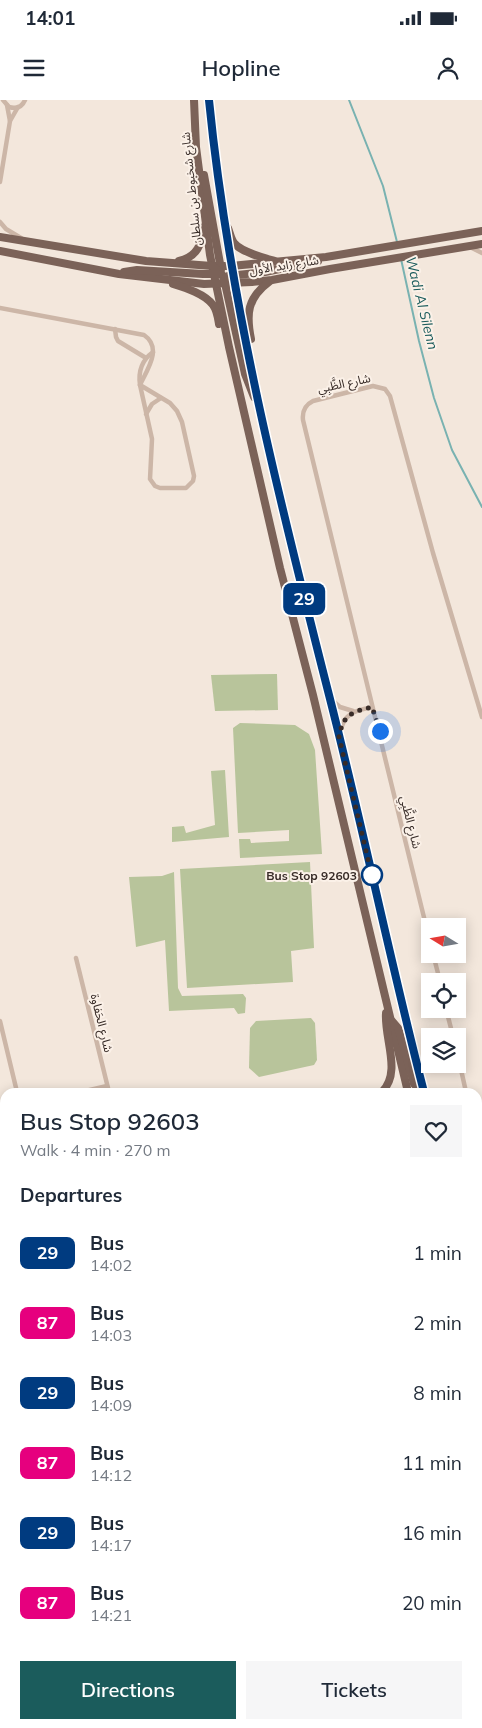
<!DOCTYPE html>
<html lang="en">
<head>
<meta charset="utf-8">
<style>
	body { margin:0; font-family:Mulish,"Noto Sans Arabic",sans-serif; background:#f6f6f7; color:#1f2937; height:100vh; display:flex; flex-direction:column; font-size:19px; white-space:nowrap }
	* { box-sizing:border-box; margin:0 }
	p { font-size:16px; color:#747a83 }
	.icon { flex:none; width:28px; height:28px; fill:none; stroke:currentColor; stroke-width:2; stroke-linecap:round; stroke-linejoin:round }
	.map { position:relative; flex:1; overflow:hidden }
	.details { position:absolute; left:0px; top:988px; width:482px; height:641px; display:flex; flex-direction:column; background:#fff; border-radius:15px 15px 0 0; box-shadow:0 2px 12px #0003 }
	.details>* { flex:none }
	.badge { padding:0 10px; border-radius:8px; font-size:18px; line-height:32px }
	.needle { width:32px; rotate:281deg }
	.controls { position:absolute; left:421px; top:818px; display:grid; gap:10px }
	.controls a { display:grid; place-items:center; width:45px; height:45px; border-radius:0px; background:#fff; box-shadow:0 2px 12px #0003; font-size:25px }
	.you { position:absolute; width:25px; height:25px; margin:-12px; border:4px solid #fff; border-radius:50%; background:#1a73e8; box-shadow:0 0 0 8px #1a73e833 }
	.map>.badge { position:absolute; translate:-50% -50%; box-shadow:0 0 0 2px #fff }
	h2 { padding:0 20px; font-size:19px; line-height:45px }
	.round { display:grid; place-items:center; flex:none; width:52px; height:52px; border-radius:0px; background:#f6f6f7 }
	.headline { display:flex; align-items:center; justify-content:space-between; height:85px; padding:0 20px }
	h1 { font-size:24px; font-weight:600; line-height:38px }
	.cta { display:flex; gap:10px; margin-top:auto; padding:10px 20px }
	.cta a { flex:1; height:58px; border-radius:0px; background:#1b5c5c; color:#fff; font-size:20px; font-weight:600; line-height:58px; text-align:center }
	.cta a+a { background:#f6f6f7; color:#1f2937 }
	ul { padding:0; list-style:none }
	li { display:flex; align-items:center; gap:15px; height:70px; padding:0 20px }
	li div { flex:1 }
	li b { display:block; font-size:19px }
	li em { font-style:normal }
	li .badge { min-width:55px; font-weight:700; text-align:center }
	.status { display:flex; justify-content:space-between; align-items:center; height:35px; padding:0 25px; background:#fff; direction:ltr }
	.status svg { height:14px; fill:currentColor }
	header { display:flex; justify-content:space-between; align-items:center; height:65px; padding:0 20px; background:#fff; font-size:22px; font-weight:600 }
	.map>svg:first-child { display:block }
	.green { fill:#b8c49b }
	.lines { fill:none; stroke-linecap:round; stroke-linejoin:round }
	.stream { stroke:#79b2b1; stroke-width:2 }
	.street { stroke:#ccb6a7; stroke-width:4.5 }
	.secondary { stroke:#a08478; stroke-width:7 }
	.primary { stroke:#7b6258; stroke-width:8 }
	.line-casing { stroke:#fff; stroke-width:11 }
	.line { stroke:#003b80; stroke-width:8 }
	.walk { stroke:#382c28; stroke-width:5; stroke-dasharray:0 9 }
	.stop-dot { fill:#fff; stroke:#003b80; stroke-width:2.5 }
	.labels { text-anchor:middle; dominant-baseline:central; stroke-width:4; stroke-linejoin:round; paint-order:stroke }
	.street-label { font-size:12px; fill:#382c28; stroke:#fbf1e8 }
	.stop-label { font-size:12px; font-weight:bold; fill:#382c28; stroke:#fbf1e8; text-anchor:end }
	.water-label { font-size:14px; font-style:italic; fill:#1b5c5c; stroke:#fbf1e8 }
</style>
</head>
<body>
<div class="status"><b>14:01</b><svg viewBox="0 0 49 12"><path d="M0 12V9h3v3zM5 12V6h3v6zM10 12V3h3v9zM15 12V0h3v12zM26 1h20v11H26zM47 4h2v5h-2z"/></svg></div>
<header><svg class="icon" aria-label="menu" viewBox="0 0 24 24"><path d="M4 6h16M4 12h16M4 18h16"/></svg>Hopline<svg class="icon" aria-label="person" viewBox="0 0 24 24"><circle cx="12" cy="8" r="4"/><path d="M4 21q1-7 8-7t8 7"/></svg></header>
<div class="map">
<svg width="482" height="1628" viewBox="0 0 482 1628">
	<rect width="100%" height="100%" fill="#f3e7dc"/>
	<g class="green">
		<path d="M 277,574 L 278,610 L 215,611 L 211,575 Z"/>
		<path d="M 240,623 L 295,625 L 309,634 L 315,650 L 322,754 L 240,758 L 239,739 L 250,739 L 251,743 L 289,741 L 289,730 L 238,733 L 233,628 Z"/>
		<path d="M 225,670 L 229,737 L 172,742 L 172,727 L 184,726 L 186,733 L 215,725 L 211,671 Z"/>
		<path d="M 310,762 L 314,848 L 291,851 L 293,882 L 187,888 L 180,769 Z"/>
		<path d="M 174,772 L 178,888 L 182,896 L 243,894 L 246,898 L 245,913 L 238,914 L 234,908 L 169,911 L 165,840 L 136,847 L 129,777 L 162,776 Z"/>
		<path d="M 311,918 L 315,923 L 317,960 L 314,965 L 259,977 L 249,968 L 250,928 L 256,921 Z"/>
	</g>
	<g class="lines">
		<g class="stream">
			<path d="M 349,0 L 383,86 L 397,142"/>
			<path d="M 401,159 L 419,241 L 434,298 L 452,350 L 482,407"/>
		</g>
		<g class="street">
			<path d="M 3,0 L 9,7 C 16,9 22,7 25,0"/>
			<path d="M 7,5 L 10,21"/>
			<path d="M 0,82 L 10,21 L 18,7"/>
			<path d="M 0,122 L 6,129 L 21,138"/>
			<path d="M 470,147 L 482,153"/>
			<path d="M 0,208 L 144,235 C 163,248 147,270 140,285"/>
			<path d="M 115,229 L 116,237 L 118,241 L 146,258"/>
			<path d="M 140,285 L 170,303 L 177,311 L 182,322 L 194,376 L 193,381 L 186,388 L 160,388 L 155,386 L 150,379 L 152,339 Z"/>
			<path d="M 140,285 C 138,271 142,260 153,252"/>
			<path d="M 146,314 L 152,304 L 161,298"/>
			<path d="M 333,601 L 340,607 L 353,611"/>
			<path d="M 340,633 C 344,613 354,611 372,607"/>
			<path d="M 430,842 C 388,668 344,494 303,320 C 302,311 305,305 313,301 L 373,286 L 385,289 L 390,296 L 433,453 L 482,617"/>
			<path d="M 433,854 L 440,881"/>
			<path d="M 76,858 L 109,992"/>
			<path d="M 446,909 L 453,936"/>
			<path d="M 0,921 L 17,992"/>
			<path d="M 458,956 L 466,992"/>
			<path d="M 81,992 L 107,986"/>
			<path d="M 478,1040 L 482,1059"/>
			<path d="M 0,1063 L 5,1061"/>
			<path d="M 0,1137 L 5,1136"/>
			<path d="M 0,1264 L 5,1263"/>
			<path d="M 0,1273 L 5,1272"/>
			<path d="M 0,1361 L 5,1360"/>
			<path d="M 478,1478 L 482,1500"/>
			<path d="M 51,1624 L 52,1628"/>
			<path d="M 159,1624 L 160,1628"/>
			<path d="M 427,1624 L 428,1628"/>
			<path d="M 10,1628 L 30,1624"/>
		</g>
		<g class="secondary">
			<path d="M 0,1086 L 5,1085"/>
			<path d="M 0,1096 L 5,1095"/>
		</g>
		<g class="primary">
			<path d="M 194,0 L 196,47 L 210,155 L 229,247 L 280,468 L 313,595 L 408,992"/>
			<path d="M 209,0 L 219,86 L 229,154 L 259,305 L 300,483 L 330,597 L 424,992"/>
			<path d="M 204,75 L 221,169"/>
			<path d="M 228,128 C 230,133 231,139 234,143 C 241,152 264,158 275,161"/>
			<path d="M 0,137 L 146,161 L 212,166 L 231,166 L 326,157 L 482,131"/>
			<path d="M 0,151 L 119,174 L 204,184 L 252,182 L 272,180 L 330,169 L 482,144"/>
			<path d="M 179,161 C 197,157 202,144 204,127"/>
			<path d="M 212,166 L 221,173 L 224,179 L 245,274 L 254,297"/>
			<path d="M 124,172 L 137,170 L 203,174 L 219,174"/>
			<path d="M 228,176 L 265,172 L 318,161"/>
			<path d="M 173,184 C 186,188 205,194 213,205 C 217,210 218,218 219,224"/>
			<path d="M 251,239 C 246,214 247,198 270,181"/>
			<path d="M 392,921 L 398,928 L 400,934 L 414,984 L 416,986 L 420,986 L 421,981"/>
			<path d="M 382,992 C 402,972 384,939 386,913"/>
			<path d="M 478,1219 L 482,1238"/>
			<path d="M 478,1290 L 482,1309"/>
		</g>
	</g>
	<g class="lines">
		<g class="line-casing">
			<path id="line" d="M 209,0 C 229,202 279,399 329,595 C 363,727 390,861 424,992"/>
		</g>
		<use href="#line" class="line"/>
		<path class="walk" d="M 372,775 L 372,776 L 339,637 C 343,614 352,612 372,607 L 380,631"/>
	</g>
	<circle class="stop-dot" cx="372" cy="775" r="10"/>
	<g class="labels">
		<g class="street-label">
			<text transform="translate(191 89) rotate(-96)">شارع شخبوط بن سلطان</text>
			<text transform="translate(284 165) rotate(-9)">شارع زايد الأول</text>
			<text transform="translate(344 283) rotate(-12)">شارع الظَّبِي</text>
			<text transform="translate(411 722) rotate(76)">شارع الظَّبِي</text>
			<text transform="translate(102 923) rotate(76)">شارع الحَفاوة</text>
		</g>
		<g class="stop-label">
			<text x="357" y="775">Bus Stop 92603</text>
		</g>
		<g class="water-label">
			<text transform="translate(422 203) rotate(76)">Wadi Al Silenn</text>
		</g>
	</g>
</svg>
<div class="controls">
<a><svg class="needle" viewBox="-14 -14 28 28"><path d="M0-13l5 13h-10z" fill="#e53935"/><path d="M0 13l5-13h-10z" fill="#747a83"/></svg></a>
<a><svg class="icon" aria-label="locate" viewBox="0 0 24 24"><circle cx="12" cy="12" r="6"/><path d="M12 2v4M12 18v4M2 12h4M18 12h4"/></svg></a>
<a><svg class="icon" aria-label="layers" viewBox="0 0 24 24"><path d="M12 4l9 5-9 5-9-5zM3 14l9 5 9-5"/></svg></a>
</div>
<div class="you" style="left:380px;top:631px"></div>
<b class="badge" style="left:304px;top:499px;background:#003b80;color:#fff">29</b>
<section class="details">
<div class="headline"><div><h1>Bus Stop 92603</h1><p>Walk · 4 min · 270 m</p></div><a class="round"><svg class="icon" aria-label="heart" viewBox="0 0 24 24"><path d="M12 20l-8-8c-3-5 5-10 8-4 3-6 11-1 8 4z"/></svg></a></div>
<h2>Departures</h2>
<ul>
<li><span class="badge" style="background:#003b80;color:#fff">29</span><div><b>Bus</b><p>14:02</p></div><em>1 min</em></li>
<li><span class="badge" style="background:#e6007e;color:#fff">87</span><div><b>Bus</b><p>14:03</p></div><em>2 min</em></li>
<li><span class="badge" style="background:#003b80;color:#fff">29</span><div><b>Bus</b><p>14:09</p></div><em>8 min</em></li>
<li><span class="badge" style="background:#e6007e;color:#fff">87</span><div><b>Bus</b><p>14:12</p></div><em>11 min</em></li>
<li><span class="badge" style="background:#003b80;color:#fff">29</span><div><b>Bus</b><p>14:17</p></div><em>16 min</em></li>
<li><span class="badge" style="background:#e6007e;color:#fff">87</span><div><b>Bus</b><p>14:21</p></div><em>20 min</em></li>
</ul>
<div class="cta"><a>Directions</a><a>Tickets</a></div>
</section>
</div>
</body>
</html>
